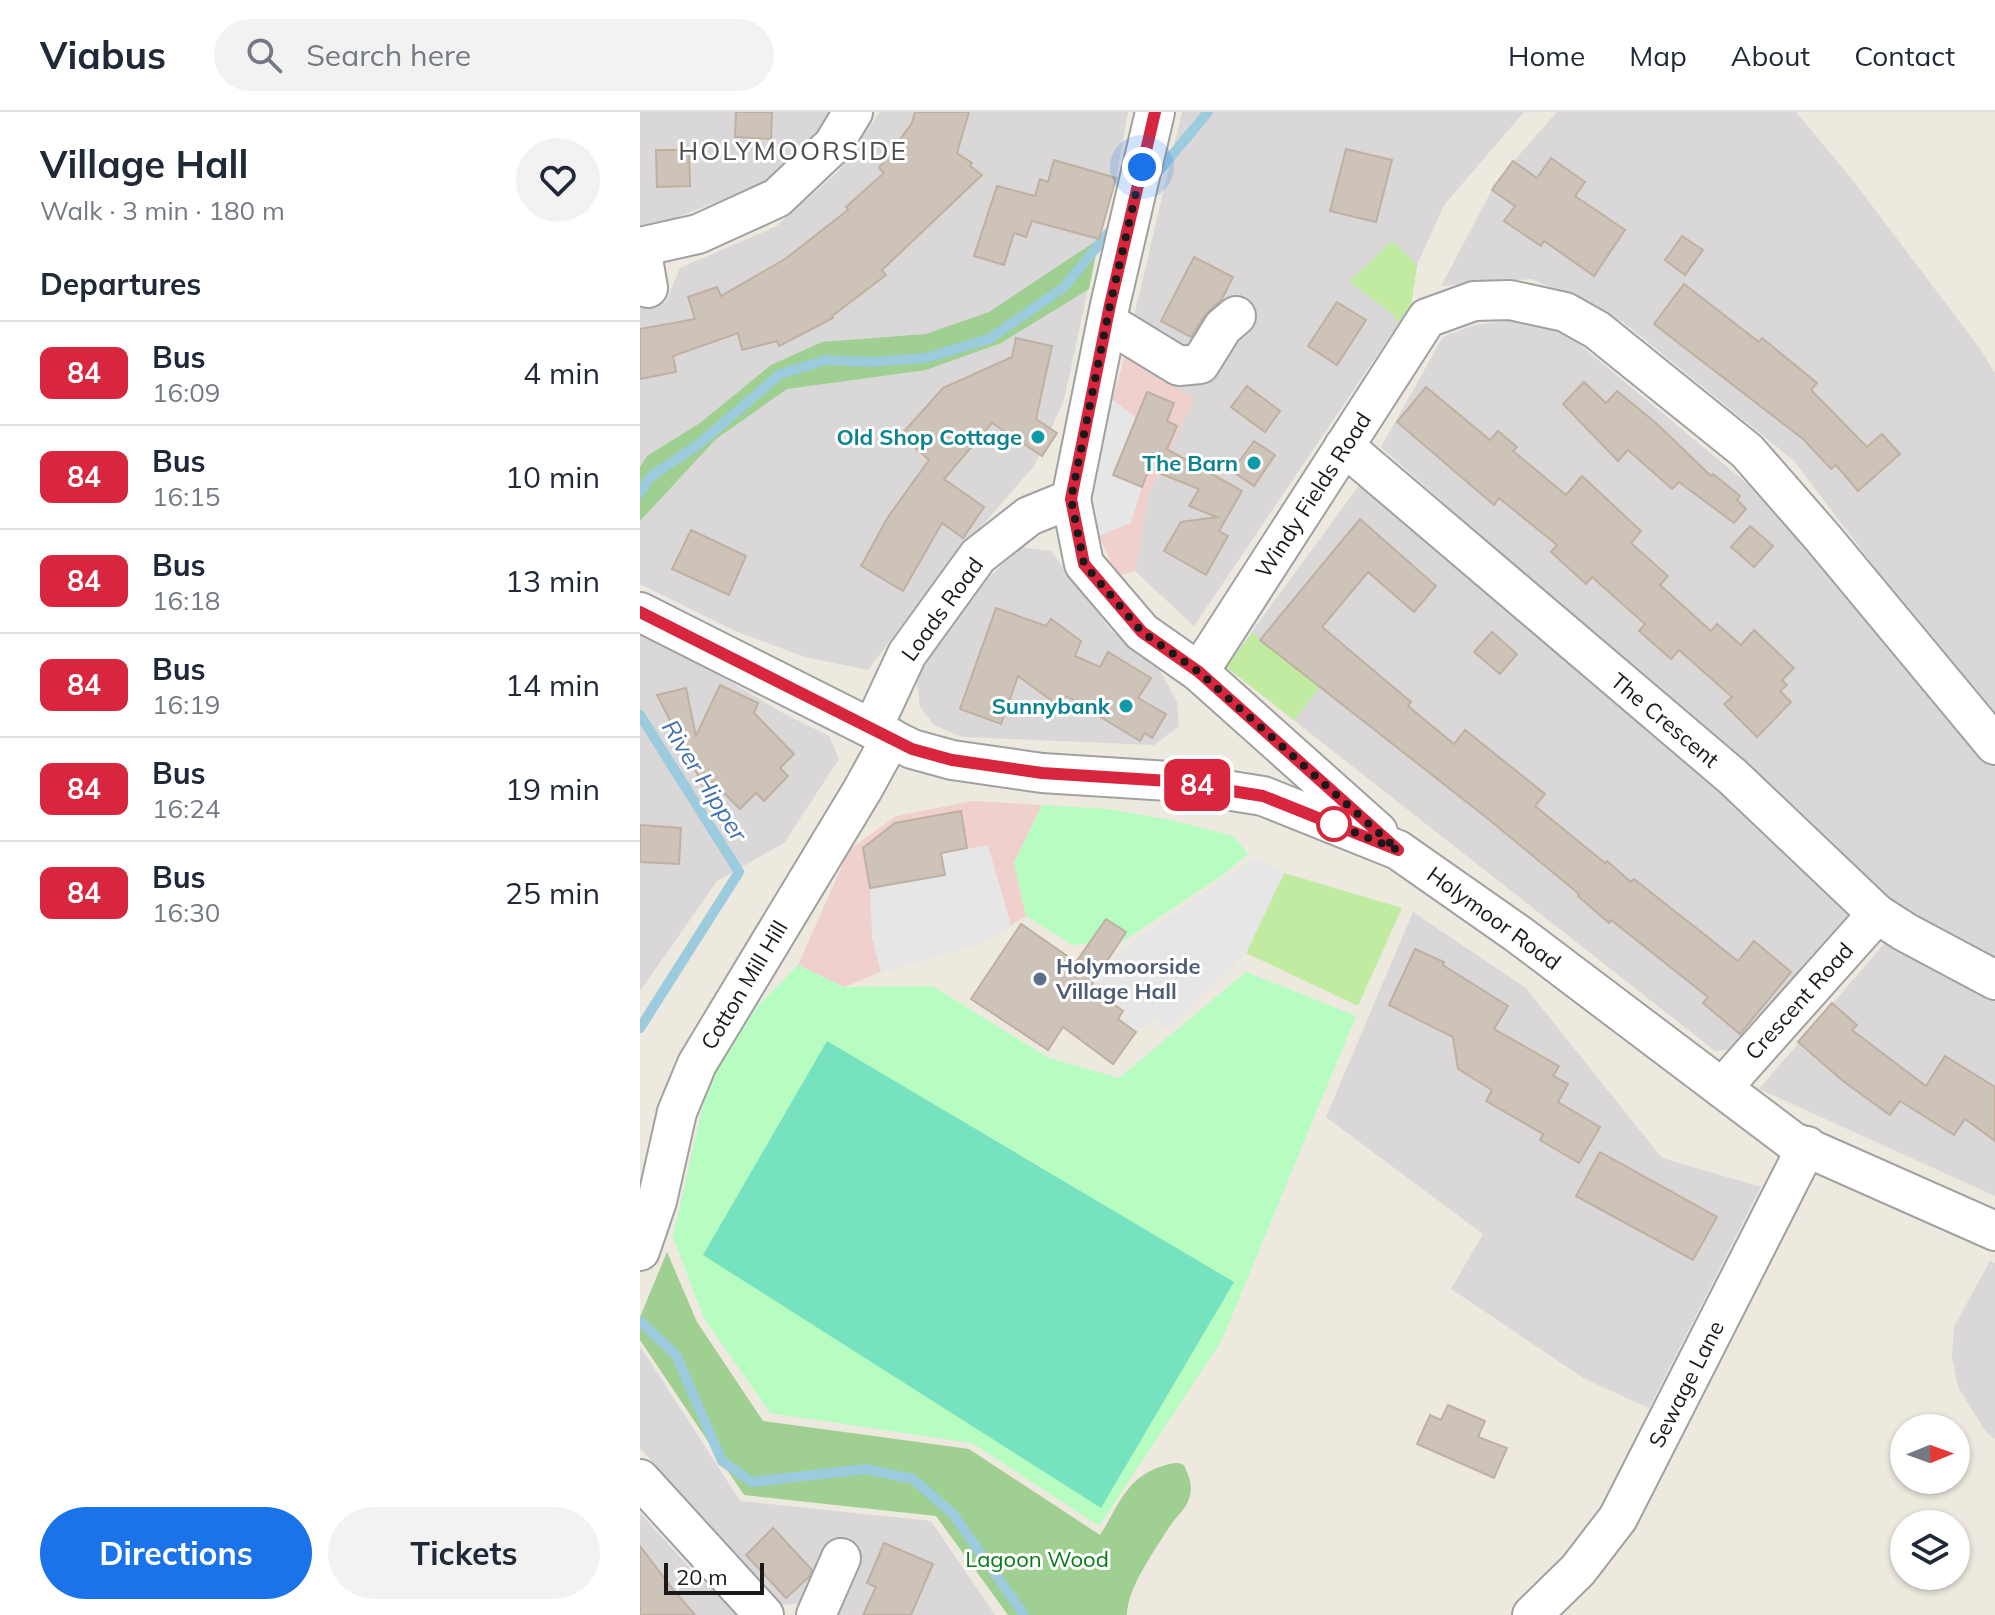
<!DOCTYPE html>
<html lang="en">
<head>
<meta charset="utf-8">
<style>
	body { margin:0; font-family:Mulish,sans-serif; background:#f2f2f3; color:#1f2937; height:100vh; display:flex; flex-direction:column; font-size:30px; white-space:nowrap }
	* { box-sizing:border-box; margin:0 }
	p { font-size:26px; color:#747a83 }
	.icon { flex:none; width:44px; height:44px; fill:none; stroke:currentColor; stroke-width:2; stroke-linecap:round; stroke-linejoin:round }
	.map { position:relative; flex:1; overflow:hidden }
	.panel { display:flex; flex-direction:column; background:#fff; width:640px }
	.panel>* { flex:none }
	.badge { padding:0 16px; border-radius:12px; font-size:28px; line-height:52px }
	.needle { width:52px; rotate:89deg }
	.buttons { position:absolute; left:1250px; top:1302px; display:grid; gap:16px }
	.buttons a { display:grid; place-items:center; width:80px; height:80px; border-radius:50%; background:#fff; box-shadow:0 2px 6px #0004; font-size:40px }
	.scale { position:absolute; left:24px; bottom:20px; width:100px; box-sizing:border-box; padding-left:8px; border:4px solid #1a1a1a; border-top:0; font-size:22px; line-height:28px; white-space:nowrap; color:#1a1a1a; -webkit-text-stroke:6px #fff; paint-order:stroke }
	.you { position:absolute; width:40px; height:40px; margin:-20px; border:6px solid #fff; border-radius:50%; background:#1a73e8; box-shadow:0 0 0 12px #1a73e833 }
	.map>.badge { position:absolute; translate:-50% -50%; box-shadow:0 0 0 4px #fff }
	h2 { padding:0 40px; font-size:30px; line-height:72px }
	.round { display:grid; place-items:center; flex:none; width:84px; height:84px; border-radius:42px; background:#f2f2f3 }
	.headline { display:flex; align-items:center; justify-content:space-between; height:136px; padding:0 40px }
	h1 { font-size:38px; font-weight:700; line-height:60px }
	.primary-button { display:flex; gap:16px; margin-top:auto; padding:16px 40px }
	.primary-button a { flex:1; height:92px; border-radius:48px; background:#1a73e8; color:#fff; font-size:32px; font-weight:700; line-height:92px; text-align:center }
	.primary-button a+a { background:#f2f2f3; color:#1f2937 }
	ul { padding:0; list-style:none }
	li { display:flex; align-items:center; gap:24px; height:104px; padding:0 40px; border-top:2px solid #e0e1e3 }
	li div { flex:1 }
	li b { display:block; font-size:30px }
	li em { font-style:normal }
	li .badge { min-width:88px; font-weight:700; text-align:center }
	header { display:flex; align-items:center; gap:48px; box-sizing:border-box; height:112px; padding:0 40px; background:#fff; border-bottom:2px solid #e0e1e3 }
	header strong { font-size:38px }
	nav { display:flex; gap:44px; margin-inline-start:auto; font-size:28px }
	.search { width:560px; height:72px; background:#f2f2f3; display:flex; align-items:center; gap:20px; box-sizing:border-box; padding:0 28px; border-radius:44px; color:#747a83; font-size:30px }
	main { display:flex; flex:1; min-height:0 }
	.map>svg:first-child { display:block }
	.residential { fill:#d9d7d7 }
	.commercial { fill:#f0d0cc }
	.grass { fill:#c0eba0 }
	.forest { fill:#9fcf91 }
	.park { fill:#b7fcc1 }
	.pitch { fill:#77e2c0 }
	.parking { fill:#e6e6e6 }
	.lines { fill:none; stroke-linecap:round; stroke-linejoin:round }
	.stream { stroke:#9ccbde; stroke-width:10 }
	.building { fill:#cdc3b8; stroke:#bfb0a1; stroke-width:2 }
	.minor-casing { stroke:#a1a1a1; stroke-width:42 }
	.minor { stroke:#fff; stroke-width:38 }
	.line-casing { stroke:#fff; stroke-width:18 }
	.line { stroke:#d7263d; stroke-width:12 }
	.walk { stroke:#1a1a1a; stroke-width:8; stroke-dasharray:0 14.4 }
	.culture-dot { fill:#0f9aa8; stroke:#fff; stroke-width:3 }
	.stop-dot { fill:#fff; stroke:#d7263d; stroke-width:4 }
	.service-dot { fill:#5c6f8a; stroke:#fff; stroke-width:3 }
	.labels { text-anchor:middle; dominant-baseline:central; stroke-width:6; stroke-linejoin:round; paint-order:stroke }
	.culture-label { font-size:22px; font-weight:bold; fill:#0d838f; stroke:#fff; text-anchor:end }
	.street-label { font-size:22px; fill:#1a1a1a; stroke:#fff }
	.service-label { font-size:22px; font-weight:bold; fill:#4e5e75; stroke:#fff; text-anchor:start }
	.park-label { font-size:22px; fill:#057c17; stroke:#fff }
	.water-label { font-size:24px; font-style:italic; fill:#4371ae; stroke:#fff }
	.quarter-label { font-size:26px; letter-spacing:2px; fill:#4d4d4d; stroke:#fff }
</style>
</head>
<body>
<header>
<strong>Viabus</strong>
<div class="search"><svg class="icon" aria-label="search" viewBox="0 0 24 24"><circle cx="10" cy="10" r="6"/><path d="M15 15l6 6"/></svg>Search here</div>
<nav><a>Home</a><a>Map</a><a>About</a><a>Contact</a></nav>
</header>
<main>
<section class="panel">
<div class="headline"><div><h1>Village Hall</h1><p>Walk · 3 min · 180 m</p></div><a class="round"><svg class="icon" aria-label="heart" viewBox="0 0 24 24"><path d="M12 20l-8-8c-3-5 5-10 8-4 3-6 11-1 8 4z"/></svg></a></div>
<h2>Departures</h2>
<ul>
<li><span class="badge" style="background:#d7263d;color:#fff">84</span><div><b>Bus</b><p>16:09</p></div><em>4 min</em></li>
<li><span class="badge" style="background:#d7263d;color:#fff">84</span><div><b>Bus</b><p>16:15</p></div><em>10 min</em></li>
<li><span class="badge" style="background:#d7263d;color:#fff">84</span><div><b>Bus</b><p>16:18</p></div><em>13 min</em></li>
<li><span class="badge" style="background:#d7263d;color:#fff">84</span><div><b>Bus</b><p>16:19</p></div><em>14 min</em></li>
<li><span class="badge" style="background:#d7263d;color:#fff">84</span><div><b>Bus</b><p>16:24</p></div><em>19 min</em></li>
<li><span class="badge" style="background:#d7263d;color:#fff">84</span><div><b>Bus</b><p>16:30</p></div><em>25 min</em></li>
</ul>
<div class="primary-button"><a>Directions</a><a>Tickets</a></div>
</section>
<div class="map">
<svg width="1355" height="1503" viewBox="0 0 1355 1503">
	<rect width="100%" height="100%" fill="#ede9df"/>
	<g class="residential">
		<path d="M 0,0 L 190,0 L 174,29 L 121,73 L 32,107 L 0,113 Z"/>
		<path d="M 240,0 L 488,0 L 476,66 L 459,127 L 424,288 L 394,354 L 301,461 L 228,558 L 165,545 L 95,519 L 0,472 L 0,191 L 26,190 L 40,156 L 135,115 L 197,61 Z"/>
		<path d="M 542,0 L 884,0 L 804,93 L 777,153 L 771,193 L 554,514 L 495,459 L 508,384 L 553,287 L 485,243 Z"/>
		<path d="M 917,0 L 1156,0 L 1211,66 L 1341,238 L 1355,261 L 1355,606 L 1294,533 L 1154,349 L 983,210 L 892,167 L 801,174 L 852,78 L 852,74 Z"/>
		<path d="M 874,208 L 916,217 L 935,229 L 1120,382 L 1355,656 L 1355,855 L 1248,788 L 741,335 L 803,225 L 835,213 Z"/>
		<path d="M 720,372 L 992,598 L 1210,793 L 1213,805 L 1095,937 L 1075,939 L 586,555 Z"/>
		<path d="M 380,435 L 411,439 L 470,517 L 520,559 L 537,590 L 539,614 L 514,633 L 322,625 L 294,613 L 280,595 L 276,562 L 305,507 Z"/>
		<path d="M 0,520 L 30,534 L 143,601 L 189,624 L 199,647 L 144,731 L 77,769 L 0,879 Z"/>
		<path d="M 773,800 L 886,876 L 1022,1046 L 1121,1075 L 1009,1296 L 945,1267 L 811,1177 L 843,1122 L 686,1005 Z"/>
		<path d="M 1244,832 L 1355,882 L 1355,1084 L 1119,977 Z"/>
		<path d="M 1350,1149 L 1355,1151 L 1355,1327 L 1346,1320 L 1318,1275 L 1312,1245 L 1314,1215 Z"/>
		<path d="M 0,1234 L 100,1389 L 291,1409 L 355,1503 L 193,1503 L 216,1437 L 183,1438 L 163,1491 L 141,1493 L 0,1336 Z"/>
		<path d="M 0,1401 L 57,1464 L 101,1503 L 0,1503 Z"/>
	</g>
	<g class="commercial">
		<path d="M 485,243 L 554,287 L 508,384 L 495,459 L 477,464 L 459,424 L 454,352 Z"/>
		<path d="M 333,689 L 402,693 L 374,751 L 386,804 L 344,830 L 241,860 L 204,875 L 158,853 L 209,738 L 256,704 Z"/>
	</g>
	<g class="grass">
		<path d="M 752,129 L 777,153 L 771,193 L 757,211 L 753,202 L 709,170 Z"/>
		<path d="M 612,521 L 680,575 L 654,608 L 586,555 Z"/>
		<path d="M 644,761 L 762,796 L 718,894 L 606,841 Z"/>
	</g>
	<g class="forest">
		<path d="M 459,127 L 449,177 L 361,231 L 286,258 L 147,277 L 76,327 L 0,409 L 0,355 L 7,344 L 60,311 L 131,253 L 182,230 L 286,222 L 349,200 Z"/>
		<path d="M 27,1140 L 57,1210 L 123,1309 L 329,1337 L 460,1423 C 480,1392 486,1364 526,1353 C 534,1351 537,1350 544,1353 C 548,1363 553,1372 550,1383 C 547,1397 537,1403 530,1414 C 515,1438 487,1476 487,1503 L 368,1503 L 296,1404 L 104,1383 L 0,1228 L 0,1205 Z"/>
	</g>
	<g class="park">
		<path d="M 402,693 L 468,697 L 535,709 L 593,724 L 608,742 L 580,765 L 465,841 L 449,831 L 433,833 L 386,804 L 374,751 Z"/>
		<path d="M 158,853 L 204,875 L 292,874 L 409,946 L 479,966 L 606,860 L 716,904 L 582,1228 L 459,1414 L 332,1331 L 130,1301 L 64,1206 L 33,1125 L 66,979 L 104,908 Z"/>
	</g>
	<path class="pitch" d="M 187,929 L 594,1170 L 461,1396 L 63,1143 Z"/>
	<g class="parking">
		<path d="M 471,286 L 496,306 L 473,363 L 502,375 L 491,411 L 459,424 L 454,352 Z"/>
		<path d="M 348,733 L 371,813 L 344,830 L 241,860 L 232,826 L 230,776 L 304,763 L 301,741 Z"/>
		<path d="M 616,745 L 644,761 L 606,841 L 526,917 L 515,906 L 496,920 L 478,907 L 483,899 L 473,891 L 444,884 L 470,845 Z"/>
	</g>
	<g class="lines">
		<g class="stream">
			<path d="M 513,66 L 568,0"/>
			<path d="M 0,381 L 10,365 L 59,332 L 140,262 L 186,248 L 229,250 L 286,246 L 349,227 L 423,176 L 475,113"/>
			<path d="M 0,603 L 99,760 L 0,916"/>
			<path d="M 0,1209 L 36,1243 L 82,1349 L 112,1370 L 225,1357 L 273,1367 L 313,1402 L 384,1503"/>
		</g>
	</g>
	<g class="building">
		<path d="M 96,0 L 132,0 L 131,27 L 95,25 Z"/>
		<path d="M 275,0 L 329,0 L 317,41 L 332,51 L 330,54 L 342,63 L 242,158 L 246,163 L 192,204 L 193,206 L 139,234 L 137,229 L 102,238 L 98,221 L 33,244 L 36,260 L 0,267 L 0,217 L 55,207 L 48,185 L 77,175 L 81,184 L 145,147 L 208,98 L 206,95 L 244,61 L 239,56 L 272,11 Z"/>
		<path d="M 706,37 L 752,48 L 736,110 L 690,99 Z"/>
		<path d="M 16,38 L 49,38 L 50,74 L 17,75 Z"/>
		<path d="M 911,46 L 945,70 L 935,84 L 985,118 L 954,164 L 904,129 L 901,134 L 864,109 L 875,94 L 852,78 L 873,49 L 897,66 Z"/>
		<path d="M 414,48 L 476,66 L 459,127 L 392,109 L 386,125 L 374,121 L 364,153 L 334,144 L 357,74 L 395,84 L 400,67 L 408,70 Z"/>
		<path d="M 1042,124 L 1063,138 L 1045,163 L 1025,148 Z"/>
		<path d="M 554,145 L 593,165 L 582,187 L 565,203 L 551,225 L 521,209 Z"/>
		<path d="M 1044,172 L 1119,230 L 1122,226 L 1177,271 L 1171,278 L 1227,335 L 1242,322 L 1260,342 L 1218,379 L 1196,353 L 1191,357 L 1163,327 L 1014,212 Z"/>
		<path d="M 697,190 L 726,208 L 697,253 L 668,234 Z"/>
		<path d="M 376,226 L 412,234 L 396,307 L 417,321 L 402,344 L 352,311 L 304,367 L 344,395 L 323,426 L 302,411 L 263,479 L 221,454 L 248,405 L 289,348 L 261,323 L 303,276 L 372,245 Z"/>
		<path d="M 944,270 L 966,291 L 977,279 L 1016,311 L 1071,364 L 1073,362 L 1100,384 L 1097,388 L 1106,397 L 1094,411 L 1039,370 L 1032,377 L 988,338 L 978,349 L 923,292 Z"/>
		<path d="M 607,274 L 640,299 L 625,320 L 591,295 Z"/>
		<path d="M 786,275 L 850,328 L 858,319 L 877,335 L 873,339 L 926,383 L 942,364 L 1001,419 L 991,431 L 1028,464 L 1020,473 L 1071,519 L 1077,512 L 1101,533 L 1114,518 L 1154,556 L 1142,568 L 1147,573 L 1140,579 L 1151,590 L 1117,625 L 1084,592 L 1092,585 L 1039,538 L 1031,547 L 999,519 L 1005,512 L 952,465 L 946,472 L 911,440 L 917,433 L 859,386 L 854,393 L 757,310 Z"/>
		<path d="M 507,280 L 534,291 L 527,309 L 537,314 L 527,337 L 602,379 L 579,419 L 588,424 L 566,463 L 524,439 L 541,410 L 577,405 L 549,394 L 559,377 L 509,357 L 502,375 L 473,363 Z"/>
		<path d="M 614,329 L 635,343 L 614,374 L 592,359 Z"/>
		<path d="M 720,407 L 796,474 L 774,500 L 728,460 L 682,515 L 771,590 L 768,594 L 814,632 L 825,618 L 905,682 L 895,694 L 965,751 L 967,749 L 991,770 L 994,767 L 1098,849 L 1114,829 L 1151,860 L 1100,922 L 1063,891 L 1068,885 L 971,808 L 969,811 L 938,784 L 939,782 L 847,706 L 620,528 Z"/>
		<path d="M 1110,414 L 1133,434 L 1114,455 L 1091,435 Z"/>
		<path d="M 51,418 L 106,444 L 89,483 L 32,457 Z"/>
		<path d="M 356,496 L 406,514 L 411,507 L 441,529 L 435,544 L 460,555 L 468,540 L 511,566 L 498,586 L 526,602 L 512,626 L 505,621 L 500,629 L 426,584 L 419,594 L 378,564 L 361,612 L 320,597 Z"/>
		<path d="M 852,520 L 877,542 L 860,562 L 834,540 Z"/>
		<path d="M 80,573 L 118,591 L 114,601 L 154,642 L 140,656 L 148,664 L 124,689 L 116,681 L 100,697 L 73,670 L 64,675 L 17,583 L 46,576 L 56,624 Z"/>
		<path d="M 321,699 L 327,736 L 301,741 L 305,763 L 230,776 L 223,736 L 255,711 Z"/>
		<path d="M 0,713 L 41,716 L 39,752 L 0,750 Z"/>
		<path d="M 466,807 L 486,820 L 450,875 L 483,899 L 478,907 L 496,920 L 473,952 L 423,915 L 408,938 L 331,887 L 381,812 L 436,850 Z"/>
		<path d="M 775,837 L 804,850 L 803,853 L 868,894 L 854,917 L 919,954 L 913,964 L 928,972 L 918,990 L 960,1015 L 939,1051 L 900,1028 L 903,1022 L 846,989 L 852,978 L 818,957 L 813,925 L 749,893 Z"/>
		<path d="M 1192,891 L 1217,913 L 1212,918 L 1286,974 L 1305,944 L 1355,975 L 1355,1029 L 1325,1007 L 1314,1023 L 1260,989 L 1250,1003 L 1203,969 L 1158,930 Z"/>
		<path d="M 960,1040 L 1077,1105 L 1053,1148 L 936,1084 Z"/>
		<path d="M 808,1293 L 845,1309 L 838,1325 L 867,1336 L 854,1366 L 777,1332 L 790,1303 L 801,1308 Z"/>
		<path d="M 133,1416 L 172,1458 L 169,1465 L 146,1486 L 106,1443 Z"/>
		<path d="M 244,1431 L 293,1452 L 271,1503 L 223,1503 L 236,1475 L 227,1471 Z"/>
		<path d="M 0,1434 L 32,1476 L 55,1503 L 0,1503 Z"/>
	</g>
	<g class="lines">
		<g class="minor-casing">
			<g id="minor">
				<path d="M 515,0 L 470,193 L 431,387 L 444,452 L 502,520 L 559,560 L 738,720"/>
				<path d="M 0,135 L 58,122 L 137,86 L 193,33 L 213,0"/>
				<path d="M 1,135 L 8,176"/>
				<path d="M 467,210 L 539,254 L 560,252 L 583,215 L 596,204"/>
				<path d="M 704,334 L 1093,665 L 1237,802 L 1265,820 L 1355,868"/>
				<path d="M 0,500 L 272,637 L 312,648 L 402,661 L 529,669 L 623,684 L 758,738 L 878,822 L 1152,1029 L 1355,1119"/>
				<path d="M 559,560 L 787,206 L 834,189 L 870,188 L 925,200 L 957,218 L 1107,339 L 1183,426 L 1355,633"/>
				<path d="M 233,615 L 267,542 L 338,444 L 389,404 L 431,387"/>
				<path d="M 1082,976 L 1237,802"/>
				<path d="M 0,1139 L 17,1089 L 37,1000 L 57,952 L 223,677 L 251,626"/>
				<path d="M 0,1367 L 124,1503"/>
				<path d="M 176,1503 L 201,1446"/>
				<path d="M 892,1503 L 938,1458 L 978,1406 L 1167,1034"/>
			</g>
		</g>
		<use href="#minor" class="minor"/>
	</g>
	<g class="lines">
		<g class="line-casing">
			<path id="line" d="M 0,500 L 272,637 L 312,648 L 402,661 L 529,669 L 623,684 L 758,738 L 559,560 L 502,520 L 444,452 L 431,387 L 470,193 L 515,0"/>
		</g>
		<use href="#line" class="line"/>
		<path class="walk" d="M 502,55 L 470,193 L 431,387 L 444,452 L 502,520 L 559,560 L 758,738 L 694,712"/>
	</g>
	<g class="culture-dot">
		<circle cx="398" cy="325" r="8"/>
		<circle cx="614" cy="351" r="8"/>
		<circle cx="486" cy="594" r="8"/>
	</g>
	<circle class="stop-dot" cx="694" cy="712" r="16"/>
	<circle class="service-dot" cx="400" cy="867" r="8"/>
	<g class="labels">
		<g class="culture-label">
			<text x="382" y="325">Old Shop Cottage</text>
			<text x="598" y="351">The Barn</text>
			<text x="470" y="594">Sunnybank</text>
		</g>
		<g class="street-label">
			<text transform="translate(673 383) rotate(-57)">Windy Fields Road</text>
			<text transform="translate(302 497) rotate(-54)">Loads Road</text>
			<text transform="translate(1025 608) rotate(40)">The Crescent</text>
			<text transform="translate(854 806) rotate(36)">Holymoor Road</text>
			<text transform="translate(104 873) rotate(-59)">Cotton Mill Hill</text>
			<text transform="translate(1159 889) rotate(-48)">Crescent Road</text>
			<text transform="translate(1046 1272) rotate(-63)">Sewage Lane</text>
		</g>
		<g class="service-label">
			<text x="416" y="854">Holymoorside<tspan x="416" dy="25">Village Hall</tspan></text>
		</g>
		<g class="park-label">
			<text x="397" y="1447">Lagoon Wood</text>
		</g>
		<g class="water-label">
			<text transform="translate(65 668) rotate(58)">River Hipper</text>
		</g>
		<g class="quarter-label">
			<text x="153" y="38">HOLYMOORSIDE</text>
		</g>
	</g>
</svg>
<div class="buttons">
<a><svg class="needle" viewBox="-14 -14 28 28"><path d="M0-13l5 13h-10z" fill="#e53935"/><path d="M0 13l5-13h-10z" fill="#747a83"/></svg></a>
<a><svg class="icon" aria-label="layers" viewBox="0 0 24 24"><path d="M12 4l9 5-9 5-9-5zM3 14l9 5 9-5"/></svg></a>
</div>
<div class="scale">20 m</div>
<div class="you" style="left:502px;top:55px"></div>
<b class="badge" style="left:557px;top:673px;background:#d7263d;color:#fff">84</b>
</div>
</main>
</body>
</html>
